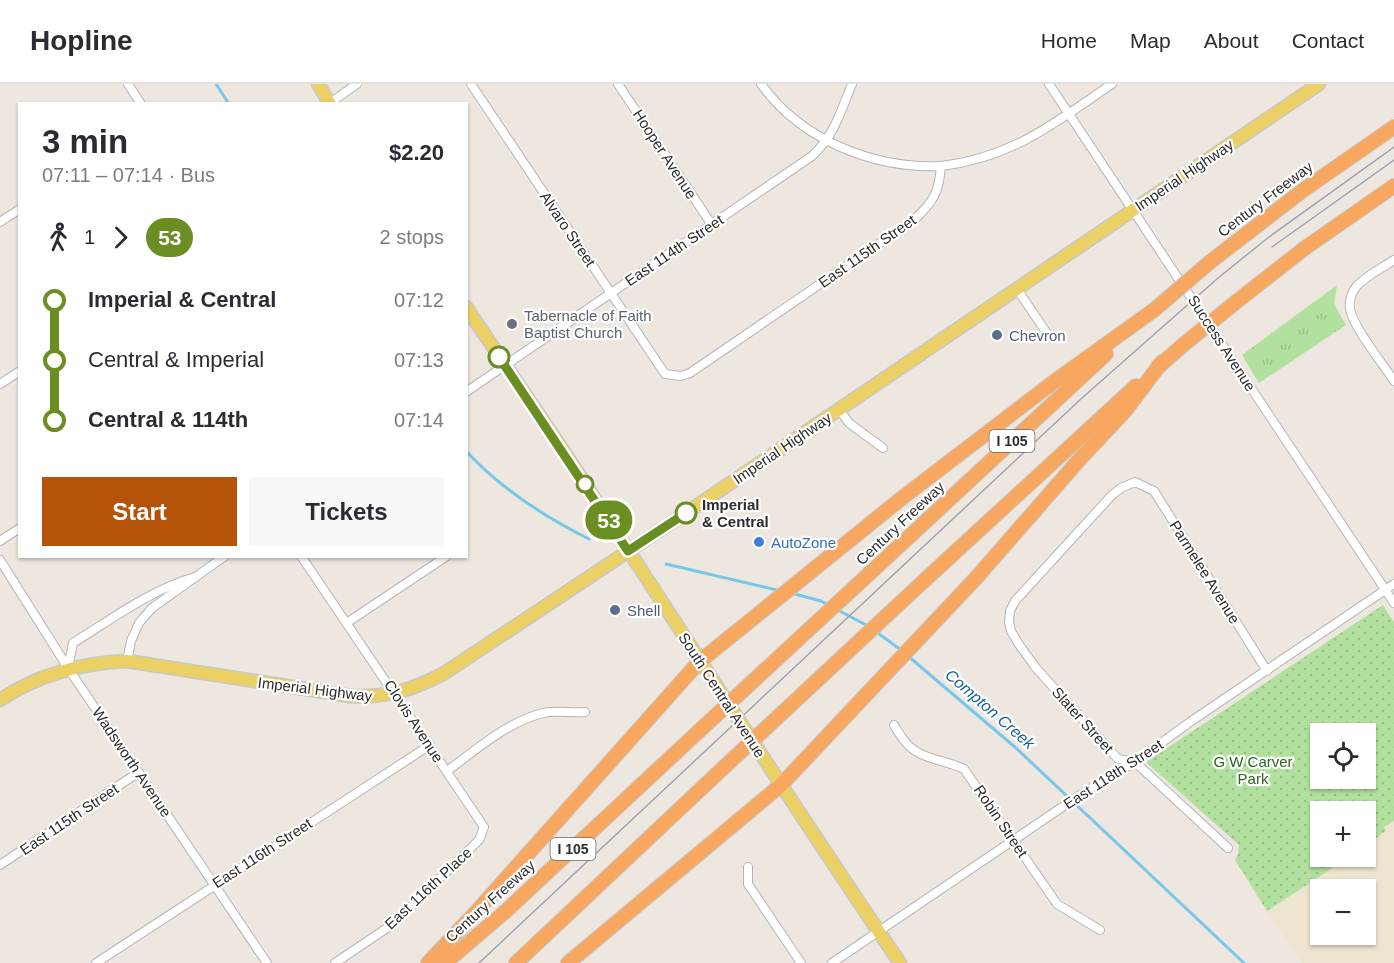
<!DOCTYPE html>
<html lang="en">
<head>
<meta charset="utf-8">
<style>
	body { margin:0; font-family:Arial,sans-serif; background:#f7f7f7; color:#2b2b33; height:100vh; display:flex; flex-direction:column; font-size:22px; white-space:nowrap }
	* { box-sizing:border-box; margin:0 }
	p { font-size:20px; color:#7c7c81 }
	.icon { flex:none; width:33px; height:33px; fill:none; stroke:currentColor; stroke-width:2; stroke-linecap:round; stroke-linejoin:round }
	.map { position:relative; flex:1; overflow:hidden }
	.sheet { position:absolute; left:18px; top:18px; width:450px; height:456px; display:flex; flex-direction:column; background:#fff; border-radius:0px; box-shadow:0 2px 4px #0004 }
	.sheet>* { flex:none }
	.badge { padding:0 12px; border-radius:20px; font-size:21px; line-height:39px }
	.tools { position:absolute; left:1310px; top:639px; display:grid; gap:12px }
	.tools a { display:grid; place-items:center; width:66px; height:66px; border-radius:0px; background:#fff; box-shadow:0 2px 4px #0004; font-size:30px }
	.map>.badge { position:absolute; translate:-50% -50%; box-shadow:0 0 0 3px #fff }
	.legs { display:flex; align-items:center; gap:9px; height:66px; padding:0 24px; font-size:20px }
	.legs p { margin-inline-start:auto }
	.headline { display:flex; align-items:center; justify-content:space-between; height:102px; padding:0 24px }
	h1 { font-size:33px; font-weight:800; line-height:45px }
	.button { display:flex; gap:12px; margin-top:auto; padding:12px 24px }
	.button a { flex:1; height:69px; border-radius:0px; background:#b45309; color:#fff; font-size:24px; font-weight:800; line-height:69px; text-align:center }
	.button a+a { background:#f7f7f7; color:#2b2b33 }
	ul { padding:0 24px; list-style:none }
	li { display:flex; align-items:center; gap:21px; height:60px; font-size:22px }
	li i { display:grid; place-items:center; width:9px; height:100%; margin:0 8px; background:currentColor }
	li i::after { content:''; width:15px; height:15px; margin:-8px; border:4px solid; border-radius:50%; background:#fff }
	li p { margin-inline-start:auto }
	li:first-child i { background:linear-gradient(#0000 50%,currentColor 0) }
	li:last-child i { background:linear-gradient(currentColor 50%,#0000 0) }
	header { display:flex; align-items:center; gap:36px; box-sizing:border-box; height:84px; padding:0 30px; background:#fff; border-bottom:2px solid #e1e1e2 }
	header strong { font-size:28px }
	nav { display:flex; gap:33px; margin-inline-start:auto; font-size:21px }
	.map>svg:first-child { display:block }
	.education { fill:#ede5cf; fill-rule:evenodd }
	.grass { fill:url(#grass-tufts) }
	.park { fill:url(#park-dots); fill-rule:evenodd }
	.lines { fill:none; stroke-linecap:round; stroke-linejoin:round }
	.stream { stroke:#77c7ea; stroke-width:3 }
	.street-casing { stroke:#b2b4be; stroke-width:10 }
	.primary-casing { stroke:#c8c8c8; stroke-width:15 }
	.highway-casing { stroke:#c8c8c8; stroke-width:16 }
	.street { stroke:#fff; stroke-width:8 }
	.primary { stroke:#ebd066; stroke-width:12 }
	.highway { stroke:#f7a75f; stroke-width:14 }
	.tram { stroke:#a1a3b5; stroke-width:1.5 }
	.highway-bridge-casing { stroke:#c8c8c8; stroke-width:16; stroke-linecap:butt }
	.highway-bridge { stroke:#f7a75f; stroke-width:14 }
	.line-1-casing { stroke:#fff; stroke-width:14 }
	.line-1 { stroke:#6b8e23; stroke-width:9 }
	.worship-dot { fill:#6b7280; stroke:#fff; stroke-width:2 }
	.service-dot { fill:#5c6f8a; stroke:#fff; stroke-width:2 }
	.stop-1-dot { fill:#fff; stroke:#6b8e23; stroke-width:3 }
	.shop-dot { fill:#3f7fe0; stroke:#fff; stroke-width:2 }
	.labels { text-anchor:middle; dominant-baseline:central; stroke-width:4.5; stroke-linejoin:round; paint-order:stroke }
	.shield { fill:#fff; stroke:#6b6b6b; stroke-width:1.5 }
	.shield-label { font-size:14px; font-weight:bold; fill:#2c2c2c }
	.street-label { font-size:15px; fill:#2c2c2c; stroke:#fff }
	.worship-label { font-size:15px; fill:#5b616d; stroke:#fff; text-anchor:start }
	.service-label { font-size:15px; fill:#4e5e75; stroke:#fff; text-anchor:start }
	.stop-label { font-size:15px; font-weight:bold; fill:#2c2c2c; stroke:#fff; text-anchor:start }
	.shop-label { font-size:15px; fill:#366cbe; stroke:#fff; text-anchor:start }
	.park-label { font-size:15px; fill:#2a661e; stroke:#fff }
	.water-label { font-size:16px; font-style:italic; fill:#146598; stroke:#fff }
</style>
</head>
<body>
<header>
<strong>Hopline</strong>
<nav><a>Home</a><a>Map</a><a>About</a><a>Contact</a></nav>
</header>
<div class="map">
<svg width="1394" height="879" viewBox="0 0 1394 879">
	<defs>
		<pattern id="grass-tufts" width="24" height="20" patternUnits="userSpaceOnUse" patternTransform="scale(1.5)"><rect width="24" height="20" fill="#b2e09e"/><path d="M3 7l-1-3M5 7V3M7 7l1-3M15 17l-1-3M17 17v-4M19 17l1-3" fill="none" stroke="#99c088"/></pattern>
		<pattern id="park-dots" width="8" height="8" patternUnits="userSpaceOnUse" patternTransform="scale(1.5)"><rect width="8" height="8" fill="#b2e09e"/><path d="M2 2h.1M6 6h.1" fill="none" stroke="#99c088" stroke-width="1.8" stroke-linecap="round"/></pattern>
	</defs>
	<rect width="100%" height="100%" fill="#ede7df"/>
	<path class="education" d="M 1394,737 L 1394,879 L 1302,879 L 1267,827 L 1349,773 L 1365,772 L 1365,762 L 1386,747 L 1384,743 ZM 1320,806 L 1365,806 L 1365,850 L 1320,850 Z"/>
	<path class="grass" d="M 1337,201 L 1334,220 L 1346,241 L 1259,299 L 1242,271 Z"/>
	<path class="park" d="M 1383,521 L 1394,538 L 1394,737 L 1384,743 L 1386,747 L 1365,762 L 1365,728 L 1320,728 L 1320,772 L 1349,773 L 1267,827 L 1235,776 L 1238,770 L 1239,761 L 1146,678 ZM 1320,650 L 1365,650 L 1365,694 L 1320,694 Z"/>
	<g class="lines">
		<g class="stream">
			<path d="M 216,0 L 229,20"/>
			<path d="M 466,367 C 501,405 543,432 589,455"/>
			<path d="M 666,480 L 781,507"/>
			<path d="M 791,509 L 821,517 L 830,522"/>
			<path d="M 836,525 L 870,543"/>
			<path d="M 875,547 L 901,566"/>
			<path d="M 908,572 L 1016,664 L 1244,879"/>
		</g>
		<g class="street-casing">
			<g id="street">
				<path d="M 128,0 L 141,20"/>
				<path d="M 471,0 L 665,290 L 681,292 L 690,289 L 915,135 C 934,117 939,108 941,82 C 1012,74 1056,38 1112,0"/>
				<path d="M 618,0 L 712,141"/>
				<path d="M 761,0 C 801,56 874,85 941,82"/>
				<path d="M 1049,0 L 1394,519"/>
				<path d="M 330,19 L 357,0"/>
				<path d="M 0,138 L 20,125"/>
				<path d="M 1394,176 C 1382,184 1365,192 1356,203 C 1351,209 1349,218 1350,225 C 1353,243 1383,280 1394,297"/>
				<path d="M 1017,205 L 1048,251"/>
				<path d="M 0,300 L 20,287"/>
				<path d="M 466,308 L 812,72 C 834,52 841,27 852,0"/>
				<path d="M 839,325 L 849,339 L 883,364"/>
				<path d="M 0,457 L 20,444"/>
				<path d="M 301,472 L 484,743 L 479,756 L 393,840 L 335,879"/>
				<path d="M 0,476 L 68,584 L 267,879"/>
				<path d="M 348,538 L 447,472"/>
				<path d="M 127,577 L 131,557 L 139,539 L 152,524 L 225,472"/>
				<path d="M 68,584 L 73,559 C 112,535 150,506 195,493"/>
				<path d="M 894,641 C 898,647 902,655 908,661 C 923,676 946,676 964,685 L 1057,820 L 1100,846"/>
				<path d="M 447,687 C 476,666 507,638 543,629 C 556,626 572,629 585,628"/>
				<path d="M 1228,764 L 1135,678 L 1118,675 L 1036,584 L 1018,559 L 1011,547 L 1009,538 L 1010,527 L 1015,517 L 1112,411 L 1121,404 L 1135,398 L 1154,407 L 1267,587"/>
				<path d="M 0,781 L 139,688"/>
				<path d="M 748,783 L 748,800 L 801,879"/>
				<path d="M 96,879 L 430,661"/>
				<path d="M 832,879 L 1080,711 L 1135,678 L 1190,638 L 1394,500"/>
			</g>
		</g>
		<g class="primary-casing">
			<g id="primary">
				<path d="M 318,0 L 330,20"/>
				<path d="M 466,223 C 508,286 552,348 593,412 C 695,568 795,725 900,879"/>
				<path d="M 0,616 C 39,590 81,579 127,577 L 350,612 C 387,614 411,606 443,590 L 704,417 L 1319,0"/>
			</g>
		</g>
		<g class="highway-casing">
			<g id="highway">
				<path d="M 1210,178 L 1302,107 L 1394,43"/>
				<path d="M 1236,218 L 1305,164 L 1394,102"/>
				<path d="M 1157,284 L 1183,261"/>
				<path d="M 870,489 L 1106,270"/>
				<path d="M 927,494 L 1136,302"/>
				<path d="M 428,879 L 478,826 L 699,578 L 902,414 L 1051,300 L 1154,226"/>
				<path d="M 445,879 L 507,826 L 698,648"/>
				<path d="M 516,879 L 721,686"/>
				<path d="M 568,879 L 781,701 L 977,493 L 1079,376 L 1125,327 L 1162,278"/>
			</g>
		</g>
		<use href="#street" class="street"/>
		<use href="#primary" class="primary"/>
		<use href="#highway" class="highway"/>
		<g class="tram">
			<path d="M 1272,163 L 1394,76"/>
			<path d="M 479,879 L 1082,314 L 1218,194 L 1269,153 L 1394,63"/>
		</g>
		<g class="highway-bridge-casing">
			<g id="highway-bridge">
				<path d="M 1154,226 L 1210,178"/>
				<path d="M 1183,261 L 1236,218"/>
				<path d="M 698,648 L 870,489"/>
				<path d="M 721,686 L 927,494"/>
			</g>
		</g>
		<use href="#highway-bridge" class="highway-bridge"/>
	</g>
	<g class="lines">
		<g class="line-1-casing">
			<path id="line-1" d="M 499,273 L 628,467 L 686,429"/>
		</g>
		<use href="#line-1" class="line-1"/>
	</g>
	<circle class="worship-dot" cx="512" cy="240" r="6"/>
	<g class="service-dot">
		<circle cx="997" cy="251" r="6"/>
		<circle cx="615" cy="526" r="6"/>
	</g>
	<g class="stop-1-dot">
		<circle cx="499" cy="273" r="10"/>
		<circle cx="585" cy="400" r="8"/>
		<circle cx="686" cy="429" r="10"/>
	</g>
	<circle class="shop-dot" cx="759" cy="458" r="6"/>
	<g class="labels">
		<g class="shield">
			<rect x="989.5" y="346" width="45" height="22" rx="4.5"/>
			<rect x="550.5" y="754" width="45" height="22" rx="4.5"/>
		</g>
		<g class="shield-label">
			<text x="1012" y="357">I 105</text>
			<text x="573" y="765">I 105</text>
		</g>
		<g class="street-label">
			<text transform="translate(665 70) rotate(57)">Hooper Avenue</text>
			<text transform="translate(1184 91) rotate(-34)">Imperial Highway</text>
			<text transform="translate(1265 115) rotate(-37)">Century Freeway</text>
			<text transform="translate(568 145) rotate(56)">Alvaro Street</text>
			<text transform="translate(674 166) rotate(-34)">East 114th Street</text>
			<text transform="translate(867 167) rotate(-35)">East 115th Street</text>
			<text transform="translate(1222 259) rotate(57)">Success Avenue</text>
			<text transform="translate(782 364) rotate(-34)">Imperial Highway</text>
			<text transform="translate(900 439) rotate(-43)">Century Freeway</text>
			<text transform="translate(1205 488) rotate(58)">Parmelee Avenue</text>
			<text transform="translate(315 605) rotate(7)">Imperial Highway</text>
			<text transform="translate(722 611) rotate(57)">South Central Avenue</text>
			<text transform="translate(1083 636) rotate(48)">Slater Street</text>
			<text transform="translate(414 637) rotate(57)">Clovis Avenue</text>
			<text transform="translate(132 678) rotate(56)">Wadsworth Avenue</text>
			<text transform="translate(1113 690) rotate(-33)">East 118th Street</text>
			<text transform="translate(69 735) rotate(-34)">East 115th Street</text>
			<text transform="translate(1001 737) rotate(56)">Robin Street</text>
			<text transform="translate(262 769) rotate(-33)">East 116th Street</text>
			<text transform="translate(428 804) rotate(-43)">East 116th Place</text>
			<text transform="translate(490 817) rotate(-42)">Century Freeway</text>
		</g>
		<g class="worship-label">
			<text x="524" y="231">Tabernacle of Faith<tspan x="524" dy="17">Baptist Church</tspan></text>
		</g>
		<g class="service-label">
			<text x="1009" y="251">Chevron</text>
			<text x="627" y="526">Shell</text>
		</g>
		<g class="stop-label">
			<text x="702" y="420">Imperial<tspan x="702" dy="17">&amp; Central</tspan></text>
		</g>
		<g class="shop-label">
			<text x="771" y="458">AutoZone</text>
		</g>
		<g class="park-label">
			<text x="1253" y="677">G W Carver<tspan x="1253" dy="17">Park</tspan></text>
		</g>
		<g class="water-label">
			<text transform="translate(990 625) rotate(41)">Compton Creek</text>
		</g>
	</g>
</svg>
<div class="tools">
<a><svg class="icon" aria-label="locate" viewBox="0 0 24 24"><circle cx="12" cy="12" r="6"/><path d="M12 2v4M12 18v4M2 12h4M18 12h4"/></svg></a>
<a>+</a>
<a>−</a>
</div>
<b class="badge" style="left:609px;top:436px;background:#6b8e23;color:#fff">53</b>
<section class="sheet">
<div class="headline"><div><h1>3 min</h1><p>07:11 – 07:14 · Bus</p></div><b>$2.20</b></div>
<div class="legs"><svg class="icon" aria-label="walk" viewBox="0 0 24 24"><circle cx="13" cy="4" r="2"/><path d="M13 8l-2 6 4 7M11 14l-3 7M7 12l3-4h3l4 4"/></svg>1<svg class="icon" aria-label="forward" viewBox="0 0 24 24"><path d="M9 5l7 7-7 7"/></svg><b class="badge" style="background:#6b8e23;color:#fff">53</b><p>2 stops</p></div>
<ul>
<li><i style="color:#6b8e23"></i><b>Imperial &amp; Central</b><p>07:12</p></li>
<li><i style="color:#6b8e23"></i><span>Central &amp; Imperial</span><p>07:13</p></li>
<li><i style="color:#6b8e23"></i><b>Central &amp; 114th</b><p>07:14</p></li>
</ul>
<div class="button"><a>Start</a><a>Tickets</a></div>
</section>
</div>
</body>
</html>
